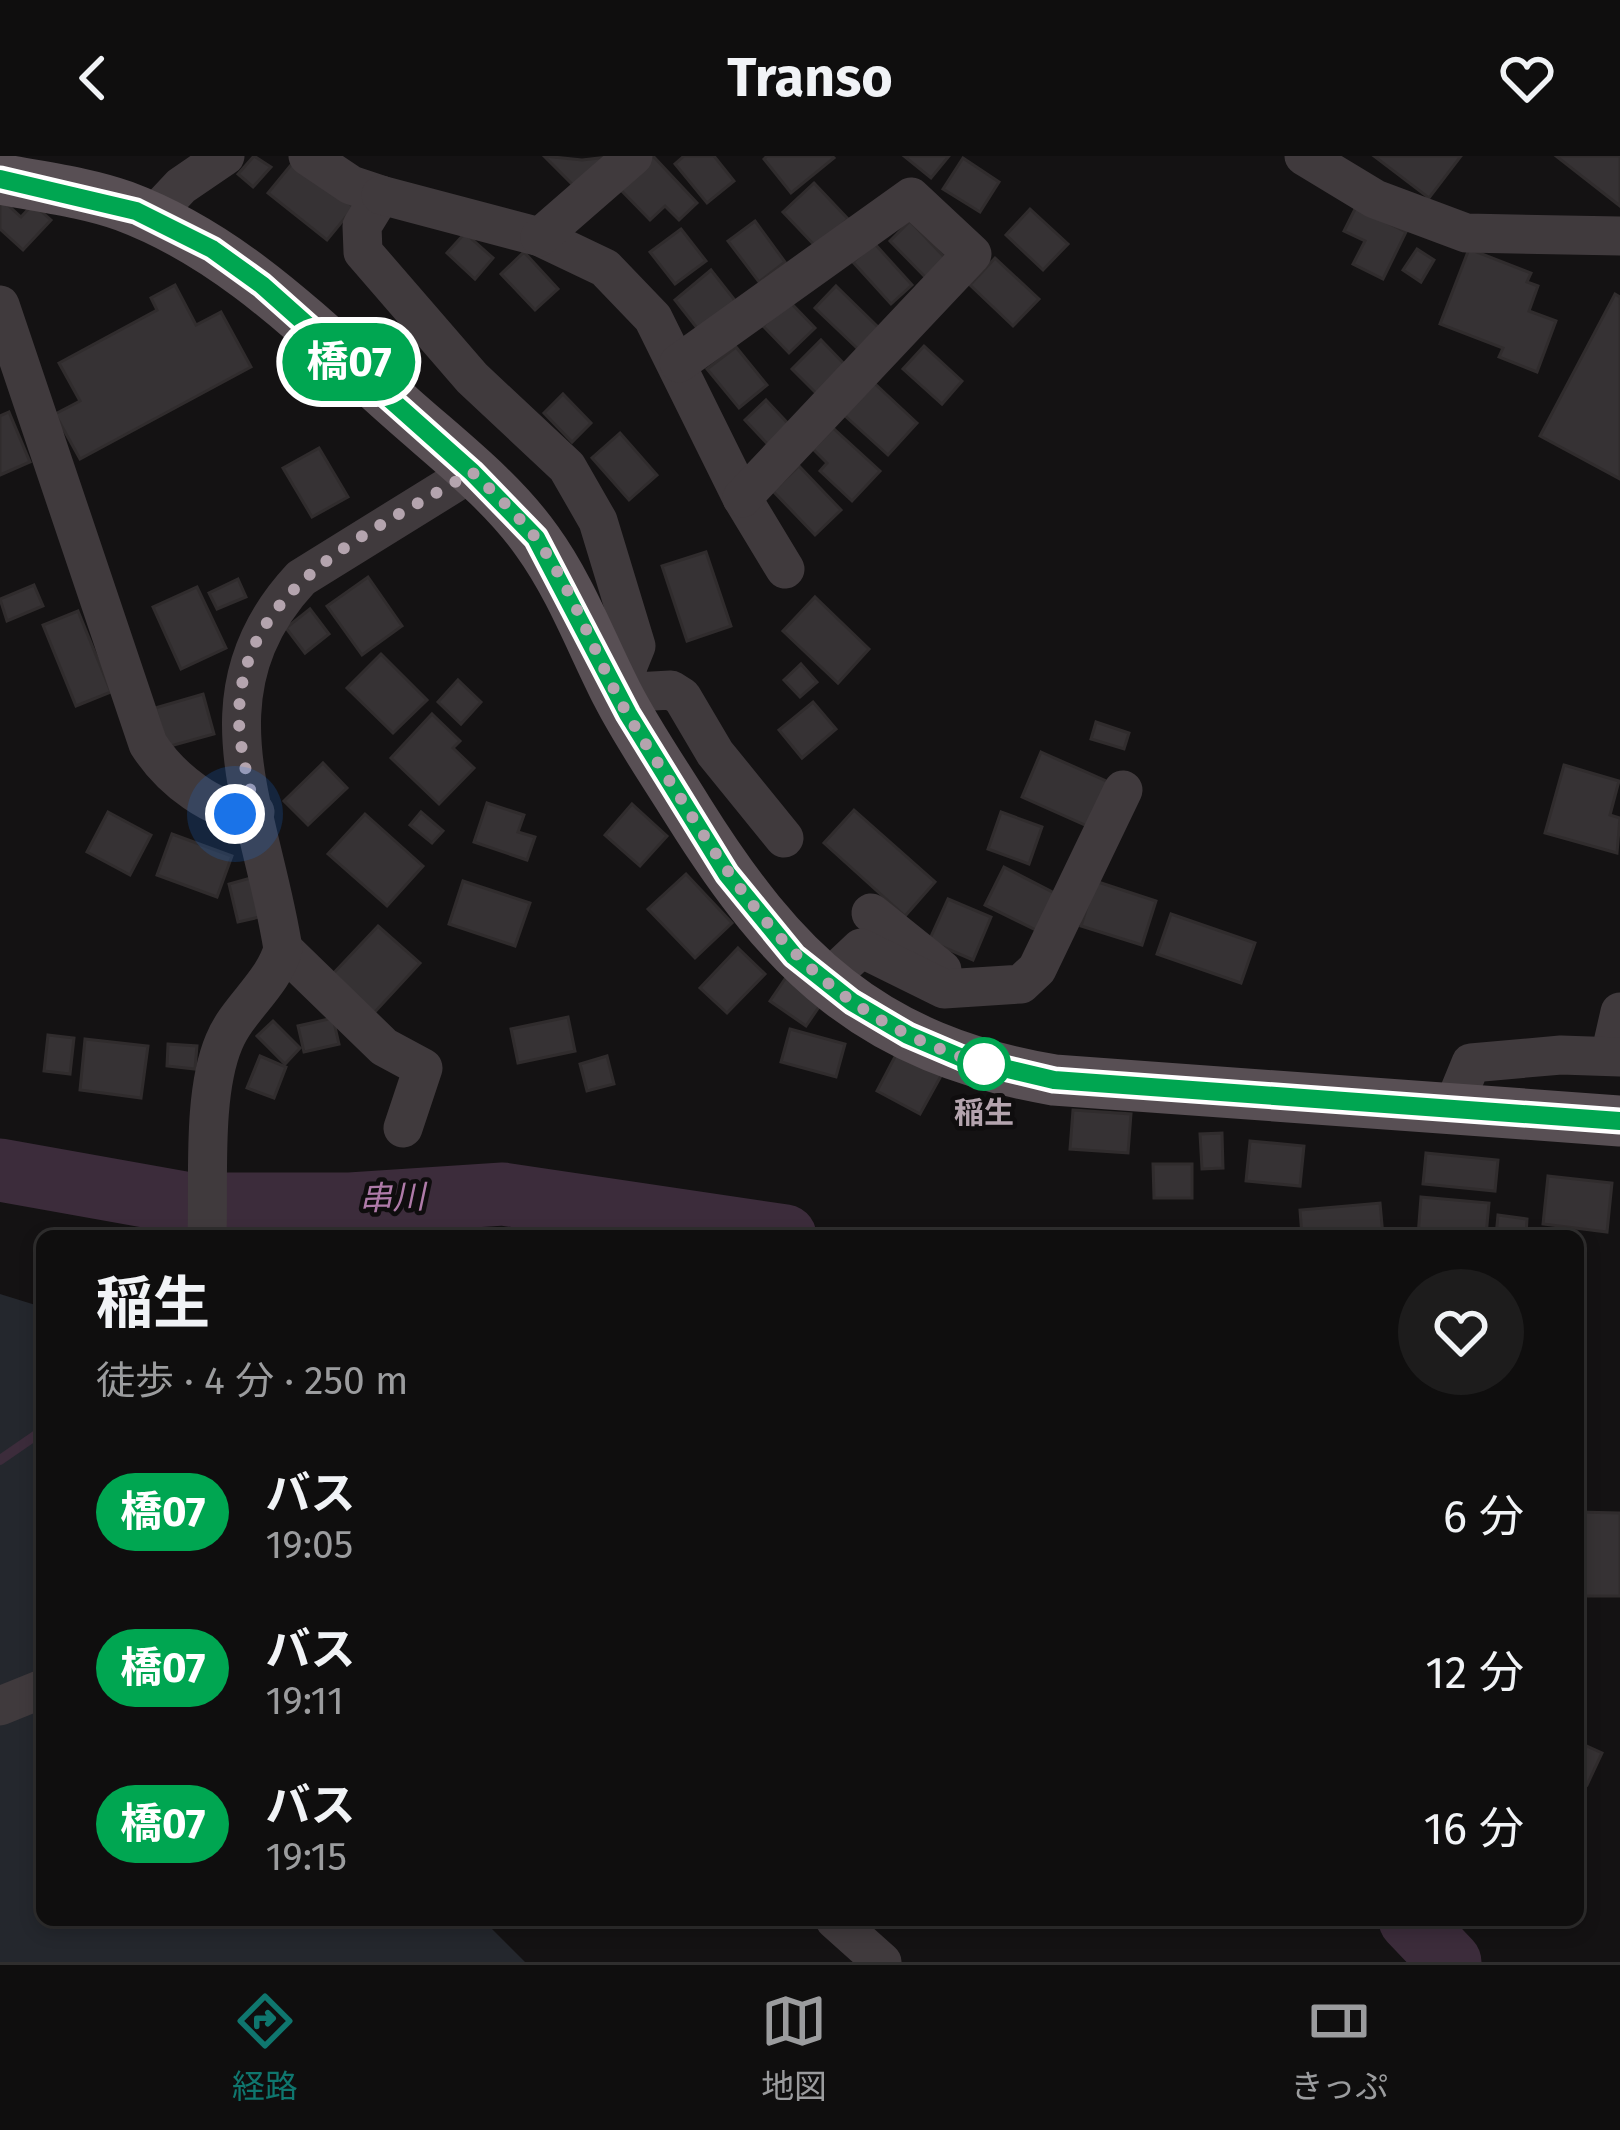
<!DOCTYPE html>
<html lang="ja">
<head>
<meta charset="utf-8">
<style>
	body { margin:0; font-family:"Fira Sans","Noto Sans JP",sans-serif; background:#1d1c1c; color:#f1f3f6; height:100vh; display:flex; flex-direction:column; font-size:45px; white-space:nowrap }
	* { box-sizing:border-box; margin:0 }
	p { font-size:39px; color:#9b9c9e }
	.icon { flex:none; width:66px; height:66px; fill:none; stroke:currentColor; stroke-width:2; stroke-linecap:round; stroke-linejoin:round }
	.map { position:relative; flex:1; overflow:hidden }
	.side { position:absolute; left:36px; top:1074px; width:1548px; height:696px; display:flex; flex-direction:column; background:#0f0e0e; border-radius:18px; box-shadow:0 6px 18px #0003,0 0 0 3px #2f2e2e }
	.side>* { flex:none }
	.badge { padding:0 24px; border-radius:39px; font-size:42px; line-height:78px }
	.you { position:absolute; width:60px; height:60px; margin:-30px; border:9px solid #fff; border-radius:50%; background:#1a73e8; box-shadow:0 0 0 18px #1a73e833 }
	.map>.badge { position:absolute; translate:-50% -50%; box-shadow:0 0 0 6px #fff }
	.round { display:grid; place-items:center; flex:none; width:126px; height:126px; border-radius:63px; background:#1d1c1c }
	.overview { display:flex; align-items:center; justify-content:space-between; height:204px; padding:0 60px }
	h1 { font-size:57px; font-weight:700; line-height:90px }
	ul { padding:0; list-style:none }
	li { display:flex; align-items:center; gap:36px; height:156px; padding:0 60px }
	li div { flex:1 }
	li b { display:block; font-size:45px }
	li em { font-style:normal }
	li .badge { min-width:132px; font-weight:700; text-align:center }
	header { display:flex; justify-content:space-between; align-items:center; height:156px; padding:0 60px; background:#0f0e0e; font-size:54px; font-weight:700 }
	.tab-bar { display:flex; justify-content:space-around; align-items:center; height:168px; border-top:3px solid #2f2e2e; background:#0f0e0e; font-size:33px; color:#9b9c9e }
	.tab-bar a { display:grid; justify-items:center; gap:6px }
	.tab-bar .current { color:#0f766e }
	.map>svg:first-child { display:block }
	.green { fill:#24272d }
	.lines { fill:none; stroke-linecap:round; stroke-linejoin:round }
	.stream { stroke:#3c2c3b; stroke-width:10 }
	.river { stroke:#3c2c3b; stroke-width:63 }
	.building { fill:#363234; stroke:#302c2d; stroke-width:3 }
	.minor { stroke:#403a3d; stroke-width:39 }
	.major { stroke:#584f54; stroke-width:51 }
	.line-casing { stroke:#fff; stroke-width:27 }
	.line { stroke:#00a651; stroke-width:18 }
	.walk { stroke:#b4a4ae; stroke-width:12; stroke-dasharray:0 21.6 }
	.stop-dot { fill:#fff; stroke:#00a651; stroke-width:6 }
	.labels { text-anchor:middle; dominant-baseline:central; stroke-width:9; stroke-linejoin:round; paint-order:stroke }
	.stop-label { font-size:30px; font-weight:bold; fill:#b4a4ae; stroke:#0f0d0e }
	.water-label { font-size:33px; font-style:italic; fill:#af7ba9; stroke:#0f0d0e }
</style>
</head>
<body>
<header><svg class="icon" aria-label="back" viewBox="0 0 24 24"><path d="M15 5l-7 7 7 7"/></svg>Transo<svg class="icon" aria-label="heart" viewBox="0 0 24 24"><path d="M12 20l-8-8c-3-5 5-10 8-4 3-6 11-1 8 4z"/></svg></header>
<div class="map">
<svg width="1620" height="1806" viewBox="0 0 1620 1806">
	<rect width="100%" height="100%" fill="#141213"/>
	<path class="green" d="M 0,1138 L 42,1151 L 42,1764 L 483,1764 L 525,1806 L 0,1806 Z"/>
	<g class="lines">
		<g class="stream">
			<path d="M 159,1080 L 166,1045"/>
			<path d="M 0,1304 L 42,1275"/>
		</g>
		<g class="river">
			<path d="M 0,1014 L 190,1048 L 350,1048 L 503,1038 L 785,1080"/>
			<path d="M 1410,1764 L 1450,1806"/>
		</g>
	</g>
	<g class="building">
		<path d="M 254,0 L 271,11 L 253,31 L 238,18 Z"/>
		<path d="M 544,0 L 582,4 L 616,0 L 573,29 Z"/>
		<path d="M 653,0 L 697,47 L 679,64 L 665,50 L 650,64 L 619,32 Z"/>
		<path d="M 684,0 L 714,0 L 734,25 L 707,47 L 675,8 Z"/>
		<path d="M 767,0 L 832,0 L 834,2 L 791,37 L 764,3 Z"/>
		<path d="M 904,0 L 949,0 L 931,22 Z"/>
		<path d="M 1374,0 L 1461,0 L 1429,42 Z"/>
		<path d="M 1556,0 L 1620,0 L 1620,50 Z"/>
		<path d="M 963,2 L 999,26 L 980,56 L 943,33 Z"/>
		<path d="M 295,4 L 354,51 L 327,84 L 268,37 Z"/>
		<path d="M 814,27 L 848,63 L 817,92 L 783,56 Z"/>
		<path d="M 0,42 L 21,61 L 33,48 L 51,64 L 23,94 L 0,73 Z"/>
		<path d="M 1356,51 L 1406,76 L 1383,123 L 1353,108 L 1365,85 L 1344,75 Z"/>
		<path d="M 1030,53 L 1068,88 L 1043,114 L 1006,79 Z"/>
		<path d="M 755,65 L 785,106 L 759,126 L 728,85 Z"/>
		<path d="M 910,65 L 947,104 L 927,123 L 890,85 Z"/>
		<path d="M 681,73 L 706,105 L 675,128 L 650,96 Z"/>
		<path d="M 465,77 L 493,102 L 475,123 L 447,97 Z"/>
		<path d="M 874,87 L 912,129 L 891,148 L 853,106 Z"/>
		<path d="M 1417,93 L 1434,104 L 1421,126 L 1403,114 Z"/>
		<path d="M 1469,93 L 1531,117 L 1527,126 L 1538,130 L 1529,155 L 1556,165 L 1537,216 L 1499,201 L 1503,192 L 1440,168 Z"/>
		<path d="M 524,96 L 558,133 L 535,154 L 501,118 Z"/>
		<path d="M 995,102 L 1039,143 L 1013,170 L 970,129 Z"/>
		<path d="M 711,114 L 737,147 L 701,177 L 675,144 Z"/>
		<path d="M 175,129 L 196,169 L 221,156 L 251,211 L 80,303 L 55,258 L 80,245 L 59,207 L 157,154 L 151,142 Z"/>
		<path d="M 836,130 L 879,172 L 858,193 L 815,152 Z"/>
		<path d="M 1615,138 L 1620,141 L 1620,323 L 1540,280 Z"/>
		<path d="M 789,145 L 815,172 L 789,197 L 763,170 Z"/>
		<path d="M 821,184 L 849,213 L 820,241 L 792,213 Z"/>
		<path d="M 924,190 L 962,225 L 942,248 L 903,213 Z"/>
		<path d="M 736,191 L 767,229 L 739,252 L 707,213 Z"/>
		<path d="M 873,226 L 917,267 L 888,299 L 843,258 Z"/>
		<path d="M 563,238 L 591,267 L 572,286 L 544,257 Z"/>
		<path d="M 766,244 L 795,275 L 774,295 L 745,264 Z"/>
		<path d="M 9,256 L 30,306 L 0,319 L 0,260 Z"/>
		<path d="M 833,272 L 880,315 L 852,345 L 820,315 L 827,307 L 813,293 Z"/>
		<path d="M 620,277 L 657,319 L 629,344 L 592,302 Z"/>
		<path d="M 319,292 L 348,341 L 312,361 L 283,312 Z"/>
		<path d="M 799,310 L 841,354 L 815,379 L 773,335 Z"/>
		<path d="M 706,396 L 731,470 L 687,485 L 662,410 Z"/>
		<path d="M 368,421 L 402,470 L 362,499 L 327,450 Z"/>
		<path d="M 238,423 L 246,441 L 217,453 L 209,437 Z"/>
		<path d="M 34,429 L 43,450 L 7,465 L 0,443 Z"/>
		<path d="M 197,431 L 226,492 L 181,513 L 153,451 Z"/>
		<path d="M 815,441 L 869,493 L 838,527 L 783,475 Z"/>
		<path d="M 310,453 L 329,478 L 305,497 L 286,472 Z"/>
		<path d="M 78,455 L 111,536 L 76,550 L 43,469 Z"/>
		<path d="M 381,498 L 427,544 L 393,577 L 347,532 Z"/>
		<path d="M 801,508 L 817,526 L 800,541 L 784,524 Z"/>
		<path d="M 458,524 L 481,546 L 461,568 L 438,546 Z"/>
		<path d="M 203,538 L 214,578 L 167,591 L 155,552 Z"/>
		<path d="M 813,546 L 836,573 L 802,602 L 779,574 Z"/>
		<path d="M 432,558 L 460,585 L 453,592 L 474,612 L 439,648 L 391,602 Z"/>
		<path d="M 1096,566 L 1129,577 L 1124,593 L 1091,583 Z"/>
		<path d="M 1041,596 L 1113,628 L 1094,673 L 1022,641 Z"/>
		<path d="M 323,607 L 347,632 L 308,669 L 284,645 Z"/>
		<path d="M 1564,609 L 1619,625 L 1610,659 L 1620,662 L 1617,697 L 1545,677 Z"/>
		<path d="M 487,647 L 524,659 L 518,676 L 535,681 L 527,704 L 474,686 Z"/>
		<path d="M 632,648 L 667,680 L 640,710 L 605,679 Z"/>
		<path d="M 854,654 L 935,726 L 905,760 L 824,687 Z"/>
		<path d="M 108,656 L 151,679 L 130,719 L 87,696 Z"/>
		<path d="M 421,656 L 443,675 L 432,687 L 410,669 Z"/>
		<path d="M 1001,656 L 1042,671 L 1029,708 L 988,693 Z"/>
		<path d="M 365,658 L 423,710 L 387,750 L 328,698 Z"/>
		<path d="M 172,678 L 232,700 L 217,741 L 157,719 Z"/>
		<path d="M 1004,711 L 1062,741 L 1044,778 L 985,749 Z"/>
		<path d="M 686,718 L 732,767 L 695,802 L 648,753 Z"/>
		<path d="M 254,721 L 264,760 L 238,766 L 229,728 Z"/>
		<path d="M 463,725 L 530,747 L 515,790 L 449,768 Z"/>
		<path d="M 1095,725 L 1156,745 L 1142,789 L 1081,770 Z"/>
		<path d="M 948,743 L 991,761 L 973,804 L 929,785 Z"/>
		<path d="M 1171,758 L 1255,787 L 1241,827 L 1157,798 Z"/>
		<path d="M 378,770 L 420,807 L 373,858 L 331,820 Z"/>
		<path d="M 738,792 L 765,818 L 727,857 L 700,832 Z"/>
		<path d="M 789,817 L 825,842 L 806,870 L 770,845 Z"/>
		<path d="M 568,861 L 575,895 L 518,907 L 511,873 Z"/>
		<path d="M 333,862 L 339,888 L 304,896 L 298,870 Z"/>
		<path d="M 273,865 L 300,892 L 285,908 L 257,880 Z"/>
		<path d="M 790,873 L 845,888 L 836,921 L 781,906 Z"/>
		<path d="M 48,879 L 74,882 L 70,918 L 44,915 Z"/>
		<path d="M 85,883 L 148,890 L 141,942 L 80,934 Z"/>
		<path d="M 168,888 L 197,890 L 195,913 L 167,910 Z"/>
		<path d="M 898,895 L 942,918 L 920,958 L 877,935 Z"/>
		<path d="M 260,900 L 286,911 L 274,942 L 247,932 Z"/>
		<path d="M 607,900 L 614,928 L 587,935 L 580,908 Z"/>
		<path d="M 1073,954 L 1131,958 L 1128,997 L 1070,993 Z"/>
		<path d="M 1222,977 L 1223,1012 L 1202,1013 L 1200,978 Z"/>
		<path d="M 1250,985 L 1304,990 L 1300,1030 L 1246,1025 Z"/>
		<path d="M 1426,997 L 1498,1004 L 1495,1035 L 1423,1028 Z"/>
		<path d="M 1153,1008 L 1192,1008 L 1192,1042 L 1154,1042 Z"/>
		<path d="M 1548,1020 L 1612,1027 L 1607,1076 L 1543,1068 Z"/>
		<path d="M 1421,1041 L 1489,1047 L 1486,1080 L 1418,1080 Z"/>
		<path d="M 1380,1047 L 1383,1080 L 1302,1080 L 1300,1054 Z"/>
		<path d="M 1498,1059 L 1527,1063 L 1526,1080 L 1496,1080 Z"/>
		<path d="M 1578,1356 L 1620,1357 L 1620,1440 L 1578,1440 Z"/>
		<path d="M 1578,1586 L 1602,1597 L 1587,1629 L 1578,1625 Z"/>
	</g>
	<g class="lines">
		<g class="minor">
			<path d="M 308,0 L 351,29 L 381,39 L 362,70 L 363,96 L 472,222 L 567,311 L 598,365 L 636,490 L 617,537 L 671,534 L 682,541 L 715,597 L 784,682"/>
			<path d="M 1304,0 L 1375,43 L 1466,77 L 1620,80"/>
			<path d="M 381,39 L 540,81 L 605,112 L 653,162 L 742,342 L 785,413"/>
			<path d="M 151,62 L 181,30 L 225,0"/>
			<path d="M 540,81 L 633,0"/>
			<path d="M 0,149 L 148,588 C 169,621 215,660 255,656"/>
			<path d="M 679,207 L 911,41 L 972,98 L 742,342"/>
			<path d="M 871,757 L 942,814"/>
			<path d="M 283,793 L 384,891 L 423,912 L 403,972"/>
			<path d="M 825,826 L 861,792 L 944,833 L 1021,828 L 1037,813 L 1123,634"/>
			<path d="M 1610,900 L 1620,856"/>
			<path d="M 1453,951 L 1471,907 L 1561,899 L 1620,901"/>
			<path d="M 207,1080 C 209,1024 202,938 224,886 C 238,852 272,830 283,793 C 262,657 192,539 301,422 L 472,316"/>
			<path d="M 0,1550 L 42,1533"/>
			<path d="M 835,1764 L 882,1806"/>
		</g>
		<path class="major" d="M 0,23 C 41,31 85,36 124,50 C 234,91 315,176 401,252 C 448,294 501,334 537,385 C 571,432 591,487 617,538 C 638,579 664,616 688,655 C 783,807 871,893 1054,924 L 1620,965"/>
	</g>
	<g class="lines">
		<g class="line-casing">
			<path id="line" d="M 0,23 L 136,55 L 212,93 L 262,129 L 472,316 L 536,382 L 628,558 L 727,718 L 794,800 L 852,846 L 908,879 L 962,902 L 1054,924 L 1620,965"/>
		</g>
		<use href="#line" class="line"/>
		<path class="walk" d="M 235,658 L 255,656 C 249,626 240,596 239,565 C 237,429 373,376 472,316 C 494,337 516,357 535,381 C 571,430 591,489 619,543 C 639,580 664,615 686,651 C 767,782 837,864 989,910 L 984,908"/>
	</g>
	<circle class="stop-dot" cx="984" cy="908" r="24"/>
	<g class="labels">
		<g class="stop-label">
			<text x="984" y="957">稲生</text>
		</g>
		<g class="water-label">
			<text transform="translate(392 1042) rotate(-2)">串川</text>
		</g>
	</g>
</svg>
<div class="you" style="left:235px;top:658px"></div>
<b class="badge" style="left:349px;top:206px;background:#00a651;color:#fff">橋07</b>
<section class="side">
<div class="overview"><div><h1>稲生</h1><p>徒歩 · 4 分 · 250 m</p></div><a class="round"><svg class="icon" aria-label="heart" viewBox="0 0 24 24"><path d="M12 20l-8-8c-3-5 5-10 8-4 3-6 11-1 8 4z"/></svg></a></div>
<ul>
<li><span class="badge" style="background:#00a651;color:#fff">橋07</span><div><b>バス</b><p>19:05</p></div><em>6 分</em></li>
<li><span class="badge" style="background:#00a651;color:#fff">橋07</span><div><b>バス</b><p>19:11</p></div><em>12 分</em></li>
<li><span class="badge" style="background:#00a651;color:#fff">橋07</span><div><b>バス</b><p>19:15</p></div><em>16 分</em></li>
</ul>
</section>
</div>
<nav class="tab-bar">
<a class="current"><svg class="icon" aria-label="directions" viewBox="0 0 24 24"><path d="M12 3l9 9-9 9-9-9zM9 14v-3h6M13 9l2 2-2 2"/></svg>経路</a>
<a><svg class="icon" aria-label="map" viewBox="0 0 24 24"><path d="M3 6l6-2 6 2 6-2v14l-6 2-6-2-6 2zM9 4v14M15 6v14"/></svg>地図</a>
<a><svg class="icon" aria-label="tickets" viewBox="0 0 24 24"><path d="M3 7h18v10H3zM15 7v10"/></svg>きっぷ</a>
</nav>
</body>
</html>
